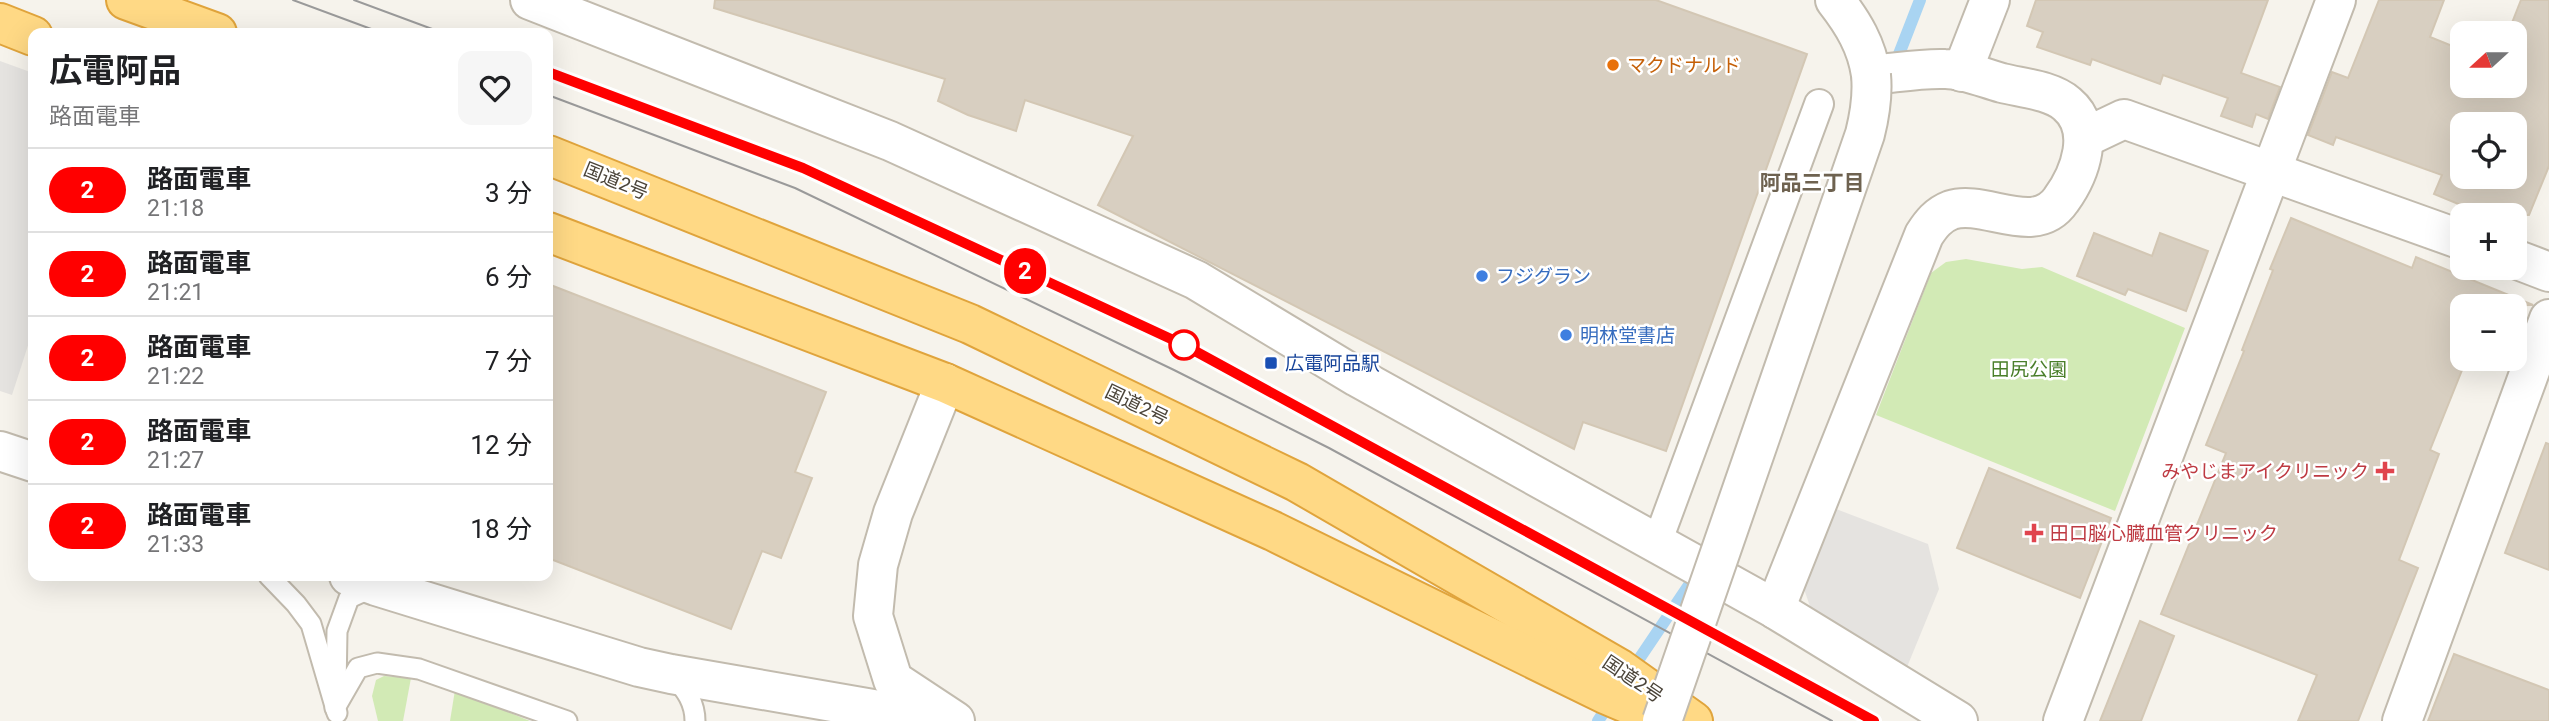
<!DOCTYPE html>
<html lang="ja">
<head>
<meta charset="utf-8">
<style>
	body { margin:0; font-family:Roboto,"Noto Sans JP",sans-serif; background:#f6f6f6; color:#202124; height:100vh; display:flex; flex-direction:column; font-size:26px; white-space:nowrap }
	* { box-sizing:border-box; margin:0 }
	p { font-size:23px; color:#757577 }
	.icon { flex:none; width:38px; height:38px; fill:none; stroke:currentColor; stroke-width:2; stroke-linecap:round; stroke-linejoin:round }
	.map { position:relative; flex:1; overflow:hidden }
	.side { position:absolute; left:28px; top:28px; width:525px; height:553px; display:flex; flex-direction:column; background:#fff; border-radius:14px; box-shadow:0 7px 28px #0002 }
	.side>* { flex:none }
	.badge { padding:0 14px; border-radius:23px; font-size:24px; line-height:46px }
	.needle { width:46px; rotate:249deg }
	.fabs { position:absolute; left:2450px; top:21px; display:grid; gap:14px }
	.fabs a { display:grid; place-items:center; width:77px; height:77px; border-radius:14px; background:#fff; box-shadow:0 7px 28px #0002; font-size:35px }
	.map>.badge { position:absolute; translate:-50% -50%; box-shadow:0 0 0 4px #fff }
	.round { display:grid; place-items:center; flex:none; width:74px; height:74px; border-radius:14px; background:#f6f6f6 }
	.summary { display:flex; align-items:center; justify-content:space-between; height:119px; padding:0 21px }
	h1 { font-size:33px; font-weight:700; line-height:52px }
	ul { padding:0; list-style:none }
	li { display:flex; align-items:center; gap:21px; height:84px; padding:0 21px; border-top:2px solid #e0e0e0 }
	li div { flex:1 }
	li b { display:block; font-size:26px }
	li em { font-style:normal }
	li .badge { min-width:77px; font-weight:700; text-align:center }
	.map>svg:first-child { display:block }
	.green { fill:#d2eab5 }
	.parking { fill:#e5e3e0 }
	.lines { fill:none; stroke-linecap:round; stroke-linejoin:round }
	.stream { stroke:#a9d4f2; stroke-width:12 }
	.building { fill:#d8cfc1; stroke:#d3c7b4; stroke-width:2; fill-rule:evenodd }
	.service-casing { stroke:#c2bbae; stroke-width:23 }
	.pedestrian-casing { stroke:#c2bbae; stroke-width:32 }
	.minor-casing { stroke:#c2bbae; stroke-width:42 }
	.tertiary-casing { stroke:#c2bbae; stroke-width:42 }
	.trunk-casing { stroke:#e0a43c; stroke-width:42 }
	.service { stroke:#fff; stroke-width:19 }
	.pedestrian { stroke:#fff; stroke-width:28 }
	.minor { stroke:#fff; stroke-width:38 }
	.tertiary { stroke:#fff; stroke-width:38 }
	.trunk { stroke:#ffd985; stroke-width:38 }
	.tram { stroke:#9a9a9a; stroke-width:2 }
	.tertiary-bridge-casing { stroke:#c2bbae; stroke-width:42; stroke-linecap:butt }
	.tertiary-bridge { stroke:#fff; stroke-width:38 }
	.line-casing { stroke:#fff; stroke-width:16 }
	.line { stroke:#f00; stroke-width:10 }
	.food-dot { fill:#e8710a; stroke:#fff; stroke-width:2.5 }
	.shop-dot { fill:#3f7fe0; stroke:#fff; stroke-width:2.5 }
	.stop-dot { fill:#fff; stroke:#f00; stroke-width:3.5 }
	.transit-dot { fill:#1a4fb4; stroke:#fff; stroke-width:2.5 }
	.health-dot { fill:#e0444e; stroke:#fff; stroke-width:2.5 }
	.labels { text-anchor:middle; dominant-baseline:central; stroke-width:5; stroke-linejoin:round; paint-order:stroke }
	.food-label { font-size:19px; fill:#c56008; stroke:#fff; text-anchor:start }
	.street-label { font-size:19px; fill:#4b4439; stroke:#fff }
	.shop-label { font-size:19px; fill:#366cbe; stroke:#fff; text-anchor:start }
	.transit-label { font-size:19px; fill:#164399; stroke:#fff; text-anchor:start }
	.park-label { font-size:19px; fill:#4a7f2a; stroke:#fff }
	.health-label { font-size:19px; fill:#be3a42; stroke:#fff; text-anchor:end }
	.neighbourhood-label { font-size:21px; font-weight:bold; fill:#6e6250; stroke:#fff }
</style>
</head>
<body>
<div class="map">
<svg width="2549" height="721" viewBox="0 0 2549 721">
	<rect width="100%" height="100%" fill="#f6f3ec"/>
	<g class="green">
		<path d="M 1966,259 L 2022,269 L 2042,267 L 2185,328 L 2115,511 L 1876,415 L 1931,273 L 1946,262 Z"/>
		<path d="M 384,676 L 411,678 L 403,721 L 378,721 L 372,696 L 376,680 Z"/>
		<path d="M 455,690 L 530,721 L 450,721 Z"/>
	</g>
	<g class="parking">
		<path d="M 0,61 L 33,73 L 33,330 L 12,395 L 0,391 Z"/>
		<path d="M 1836,509 L 1928,544 L 1939,589 L 1907,667 L 1813,615 L 1804,589 Z"/>
	</g>
	<g class="lines">
		<g class="stream">
			<path d="M 1894,67 L 1920,0"/>
			<path d="M 1631,671 L 1689,585 L 1695,572"/>
			<path d="M 1598,721 L 1611,701"/>
		</g>
	</g>
	<g class="building">
		<path d="M 715,0 L 1656,0 L 1807,54 L 1666,451 L 1583,422 L 1574,449 L 1098,205 L 1133,136 L 1025,100 L 1016,131 L 968,115 L 938,101 L 945,79 L 714,8 Z"/>
		<path d="M 2036,0 L 2268,0 L 2241,73 L 2280,87 L 2268,119 L 2256,114 L 2252,127 L 2221,116 L 2228,98 L 2163,75 L 2160,84 L 2092,59 L 2090,65 L 2037,47 L 2043,32 L 2027,26 Z"/>
		<path d="M 2379,0 L 2444,0 L 2430,37 L 2462,50 L 2462,86 L 2515,86 L 2515,33 L 2508,33 L 2521,0 L 2549,0 L 2549,166 L 2529,215 L 2485,215 L 2434,194 L 2442,175 L 2336,137 L 2333,145 L 2308,135 L 2332,72 L 2348,78 ZM 2462,124 L 2515,124 L 2515,177 L 2462,177 Z"/>
		<path d="M 2291,218 L 2412,268 L 2416,257 L 2533,305 L 2462,306 L 2462,370 L 2430,450 L 2439,454 L 2399,560 L 2418,568 L 2358,721 L 2298,721 L 2317,675 L 2161,614 L 2226,453 L 2206,445 L 2244,351 L 2242,350 L 2273,270 L 2270,269 Z"/>
		<path d="M 2094,233 L 2152,256 L 2160,233 L 2208,251 L 2186,311 L 2128,289 L 2125,295 L 2077,276 Z"/>
		<path d="M 548,284 L 826,392 L 795,472 L 812,478 L 781,558 L 762,551 L 731,629 L 548,558 Z"/>
		<path d="M 2546,443 L 2549,444 L 2549,570 L 2505,553 Z"/>
		<path d="M 1989,468 L 2111,518 L 2080,598 L 1957,548 Z"/>
		<path d="M 2140,621 L 2174,636 L 2141,721 L 2100,721 Z"/>
		<path d="M 2454,654 L 2549,690 L 2549,721 L 2428,721 Z"/>
	</g>
	<g class="lines">
		<g class="service-casing">
			<g id="service">
				<path d="M 269,576 L 296,604 L 311,624 L 337,713"/>
				<path d="M 675,678 C 686,690 695,703 695,721"/>
				<path d="M 336,690 L 337,631 L 349,598 L 373,587"/>
				<path d="M 335,708 L 358,668 L 377,663 L 419,669 L 567,721"/>
			</g>
		</g>
		<g class="pedestrian-casing">
			<path id="pedestrian" d="M 1657,543 L 1819,104"/>
		</g>
		<g class="minor-casing">
			<g id="minor">
				<path d="M 530,0 L 890,141 L 1196,280 L 1357,377 L 1775,609 L 1958,721"/>
				<path d="M 1962,72 L 1990,0"/>
				<path d="M 2084,138 L 2124,119 L 2462,240"/>
				<path d="M 2515,259 L 2549,272"/>
				<path d="M 945,383 L 893,513 L 878,565 L 873,616 L 893,680 L 955,721"/>
				<path d="M 2063,721 L 2336,0"/>
				<path d="M 2402,721 L 2549,319"/>
			</g>
		</g>
		<g class="tertiary-casing">
			<g id="tertiary">
				<path d="M 0,451 L 33,462"/>
				<path d="M 349,576 L 376,586 L 639,667 L 671,674 L 942,721"/>
				<path d="M 1775,609 L 1924,235 C 1931,224 1938,215 1951,210 C 1985,199 2035,238 2061,200 C 2080,174 2097,129 2067,104 C 2051,90 2022,88 2002,83 C 1984,78 1963,69 1945,69 C 1921,68 1895,73 1871,75 C 1867,46 1853,23 1835,0"/>
			</g>
		</g>
		<g class="trunk-casing">
			<g id="trunk">
				<path d="M 126,0 L 217,33"/>
				<path d="M 0,23 L 33,36"/>
				<path d="M 548,155 L 970,324 L 1297,482 L 1620,669 L 1693,721"/>
				<path d="M 548,232 L 945,383 L 1273,531 L 1605,694 L 1664,719"/>
			</g>
		</g>
		<use href="#service" class="service"/>
		<use href="#pedestrian" class="pedestrian"/>
		<use href="#minor" class="minor"/>
		<use href="#tertiary" class="tertiary"/>
		<use href="#trunk" class="trunk"/>
		<g class="tram">
			<path d="M 293,0 L 382,33"/>
			<path d="M 354,0 L 443,33"/>
			<path d="M 548,73 L 803,168 L 1184,345 L 1874,721"/>
			<path d="M 548,95 L 795,188 L 1174,370 L 1329,448 L 1832,721"/>
		</g>
		<g class="tertiary-bridge-casing">
			<path id="tertiary-bridge" d="M 1662,721 L 1865,134 C 1870,114 1873,96 1871,75"/>
		</g>
		<use href="#tertiary-bridge" class="tertiary-bridge"/>
	</g>
	<g class="lines">
		<g class="line-casing">
			<path id="line" d="M 548,72 L 803,168 L 1184,345 L 1874,721"/>
		</g>
		<use href="#line" class="line"/>
	</g>
	<circle class="food-dot" cx="1613" cy="65" r="7"/>
	<g class="shop-dot">
		<circle cx="1482" cy="276" r="7"/>
		<circle cx="1566" cy="335" r="7"/>
	</g>
	<circle class="stop-dot" cx="1184" cy="345" r="14"/>
	<rect class="transit-dot" x="1264" y="356" width="14" height="14" rx="3.5"/>
	<g class="health-dot">
		<path d="M2381.5 460.5h7v7h7v7h-7v7h-7v-7h-7v-7h7z"/>
		<path d="M2030.5 522.5h7v7h7v7h-7v7h-7v-7h-7v-7h7z"/>
	</g>
	<g class="labels">
		<g class="food-label">
			<text x="1627" y="65">マクドナルド</text>
		</g>
		<g class="street-label">
			<text transform="translate(616 181) rotate(22)">国道2号</text>
			<text transform="translate(1137 405) rotate(26)">国道2号</text>
			<text transform="translate(1633 679) rotate(34)">国道2号</text>
		</g>
		<g class="shop-label">
			<text x="1496" y="276">フジグラン</text>
			<text x="1580" y="335">明林堂書店</text>
		</g>
		<g class="transit-label">
			<text x="1285" y="363">広電阿品駅</text>
		</g>
		<g class="park-label">
			<text x="2029" y="369">田尻公園</text>
		</g>
		<g class="health-label">
			<text x="2369" y="471">みやじまアイクリニック</text>
			<text x="2050" y="533" text-anchor="start">田口脳心臓血管クリニック</text>
		</g>
		<g class="neighbourhood-label">
			<text x="1812" y="183">阿品三丁目</text>
		</g>
	</g>
</svg>
<div class="fabs">
<a><svg class="needle" viewBox="-14 -14 28 28"><path d="M0-13l5 13h-10z" fill="#e53935"/><path d="M0 13l5-13h-10z" fill="#757577"/></svg></a>
<a><svg class="icon" aria-label="locate" viewBox="0 0 24 24"><circle cx="12" cy="12" r="6"/><path d="M12 2v4M12 18v4M2 12h4M18 12h4"/></svg></a>
<a>+</a>
<a>−</a>
</div>
<b class="badge" style="left:1025px;top:271px;background:#f00;color:#fff">2</b>
<section class="side">
<div class="summary"><div><h1>広電阿品</h1><p>路面電車</p></div><a class="round"><svg class="icon" aria-label="heart" viewBox="0 0 24 24"><path d="M12 20l-8-8c-3-5 5-10 8-4 3-6 11-1 8 4z"/></svg></a></div>
<ul>
<li><span class="badge" style="background:#f00;color:#fff">2</span><div><b>路面電車</b><p>21:18</p></div><em>3 分</em></li>
<li><span class="badge" style="background:#f00;color:#fff">2</span><div><b>路面電車</b><p>21:21</p></div><em>6 分</em></li>
<li><span class="badge" style="background:#f00;color:#fff">2</span><div><b>路面電車</b><p>21:22</p></div><em>7 分</em></li>
<li><span class="badge" style="background:#f00;color:#fff">2</span><div><b>路面電車</b><p>21:27</p></div><em>12 分</em></li>
<li><span class="badge" style="background:#f00;color:#fff">2</span><div><b>路面電車</b><p>21:33</p></div><em>18 分</em></li>
</ul>
</section>
</div>
</body>
</html>
